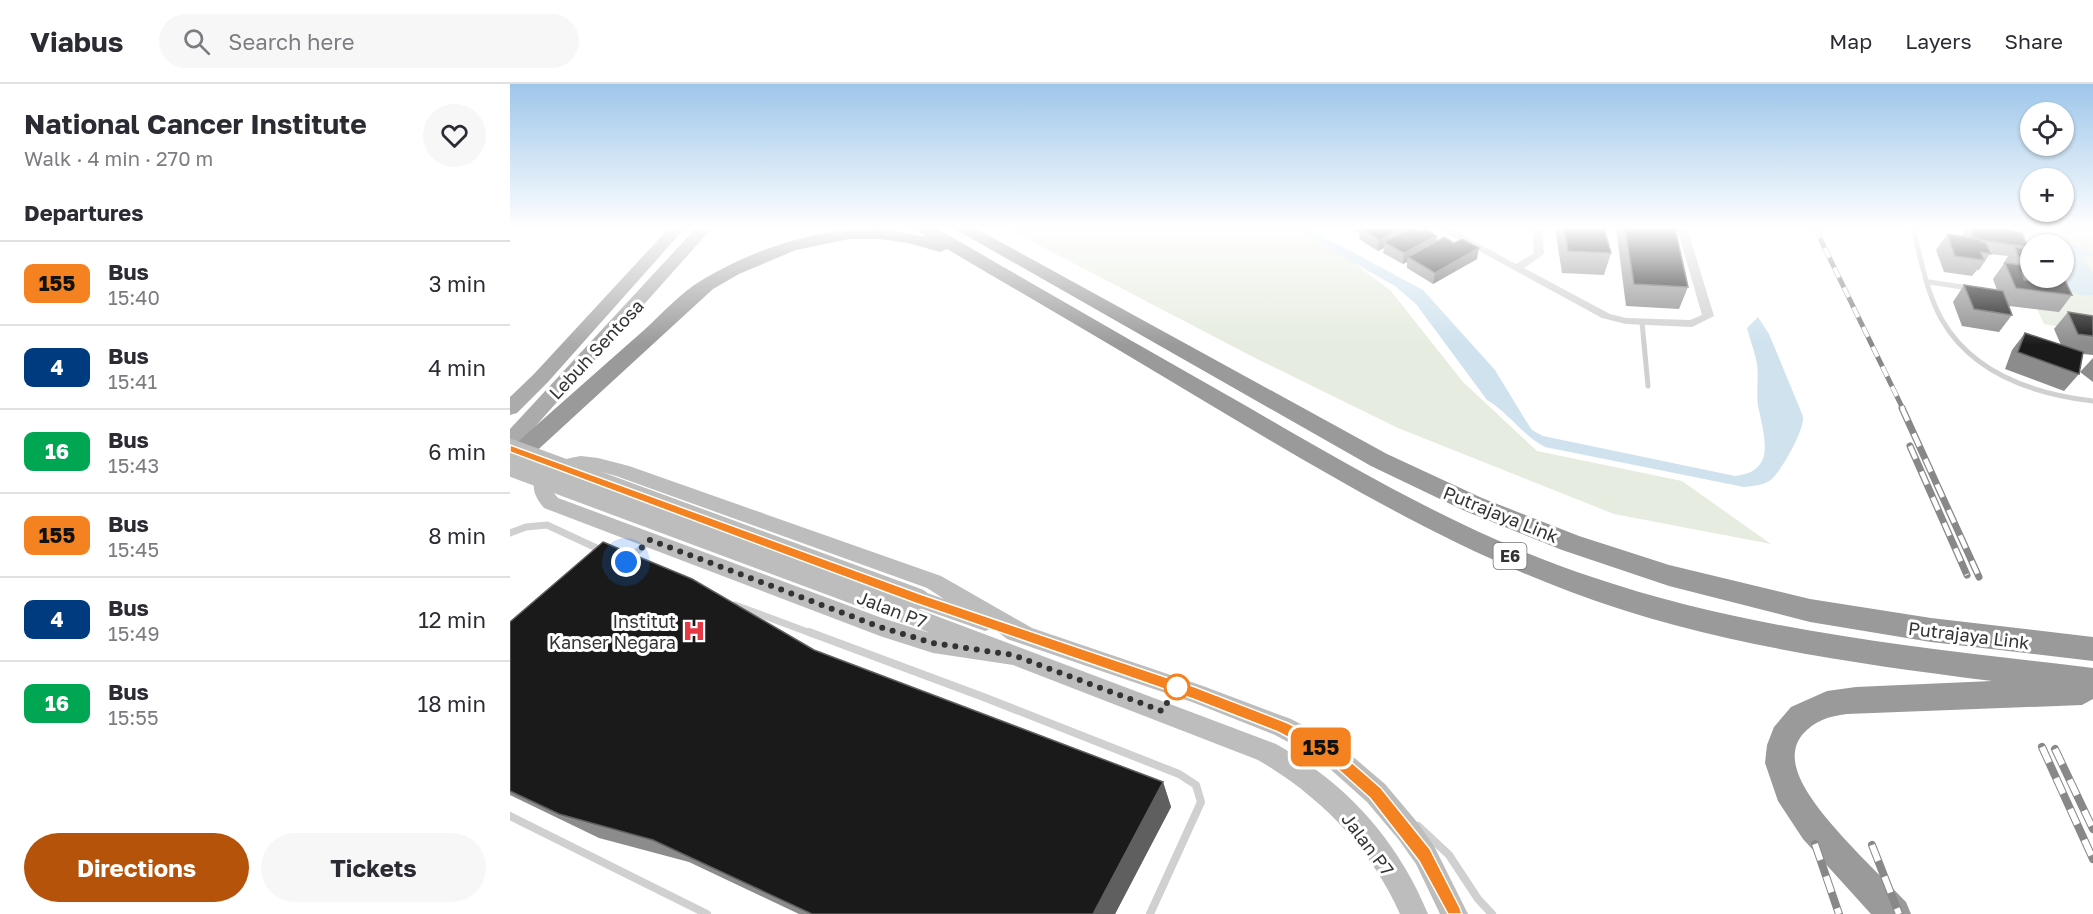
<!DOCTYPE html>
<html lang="en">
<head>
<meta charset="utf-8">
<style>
	body { margin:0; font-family:"Golos Text",sans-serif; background:#f7f7f7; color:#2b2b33; height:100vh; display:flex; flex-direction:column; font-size:22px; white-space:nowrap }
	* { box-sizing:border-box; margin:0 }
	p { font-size:20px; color:#7c7c81 }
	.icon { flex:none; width:33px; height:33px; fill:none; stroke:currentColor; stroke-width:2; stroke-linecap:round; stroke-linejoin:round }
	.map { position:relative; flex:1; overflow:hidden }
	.details { display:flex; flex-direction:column; background:#fff; width:510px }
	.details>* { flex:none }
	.badge { padding:0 12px; border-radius:9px; font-size:21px; line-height:39px }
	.tools { position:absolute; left:1510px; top:18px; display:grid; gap:12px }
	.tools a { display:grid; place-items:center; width:54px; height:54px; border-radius:50%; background:#fff; box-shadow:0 2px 4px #0004; font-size:30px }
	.you { position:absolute; width:30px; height:30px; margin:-15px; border:4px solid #fff; border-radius:50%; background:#1a73e8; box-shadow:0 0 0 9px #1a73e833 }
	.map>.badge { position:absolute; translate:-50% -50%; box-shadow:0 0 0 3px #fff }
	h2 { padding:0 24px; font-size:22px; line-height:54px }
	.round { display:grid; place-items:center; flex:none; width:63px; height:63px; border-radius:32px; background:#f7f7f7 }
	.head { display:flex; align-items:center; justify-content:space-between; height:102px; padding:0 24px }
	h1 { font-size:28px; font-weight:700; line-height:45px }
	.action { display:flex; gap:12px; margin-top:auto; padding:12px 24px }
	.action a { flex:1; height:69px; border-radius:36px; background:#b45309; color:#fff; font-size:24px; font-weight:700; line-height:69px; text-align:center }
	.action a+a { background:#f7f7f7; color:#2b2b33 }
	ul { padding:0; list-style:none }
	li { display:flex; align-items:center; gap:18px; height:84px; padding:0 24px; border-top:2px solid #e1e1e2 }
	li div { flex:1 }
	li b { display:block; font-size:22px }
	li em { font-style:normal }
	li .badge { min-width:66px; font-weight:700; text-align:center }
	header { display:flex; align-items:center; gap:36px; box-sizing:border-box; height:84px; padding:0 30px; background:#fff; border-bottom:2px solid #e1e1e2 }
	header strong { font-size:28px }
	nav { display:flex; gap:33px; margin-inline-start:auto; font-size:21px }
	.search { width:420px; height:54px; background:#f7f7f7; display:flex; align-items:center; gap:15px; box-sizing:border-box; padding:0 21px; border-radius:33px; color:#7c7c81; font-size:22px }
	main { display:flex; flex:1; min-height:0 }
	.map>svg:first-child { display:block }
	.green { fill:#e6ecdf }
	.water { fill:#cfe2ee }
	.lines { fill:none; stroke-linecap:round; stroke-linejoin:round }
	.lane-far2 { stroke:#d0d0d0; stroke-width:5 }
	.lane-far1 { stroke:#d0d0d0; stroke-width:7 }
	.lane { stroke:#d0d0d0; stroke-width:8 }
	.street { fill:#d0d0d0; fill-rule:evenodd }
	.secondary { fill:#bdbdbd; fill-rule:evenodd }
	.primary { fill:#ababab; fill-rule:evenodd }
	.highway { fill:#9a9a9a; fill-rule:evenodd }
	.rail-far2-casing { stroke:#888; stroke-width:5 }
	.rail-far1-casing { stroke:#888; stroke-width:7 }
	.rail-casing { stroke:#888; stroke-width:8 }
	.rail-far2 { stroke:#fff; stroke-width:4; stroke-dasharray:11; stroke-linecap:butt }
	.rail-far1 { stroke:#fff; stroke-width:4.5; stroke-dasharray:14; stroke-linecap:butt }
	.rail { stroke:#fff; stroke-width:6; stroke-dasharray:17; stroke-linecap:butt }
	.secondary-bridge { stroke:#bdbdbd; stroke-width:20 }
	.wall { fill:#8c8c8c }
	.shaded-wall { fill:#5f5f5f }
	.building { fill:#1a1a1a; stroke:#5f5f5f; stroke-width:1.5 }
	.line { fill:#f58220; stroke:#fff; stroke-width:1.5 }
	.walk { stroke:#333; stroke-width:6; stroke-dasharray:0 10.8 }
	.stop-dot { fill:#fff; stroke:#f58220; stroke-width:3 }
	.labels { text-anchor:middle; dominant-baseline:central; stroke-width:6; stroke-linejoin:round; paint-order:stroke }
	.shield { fill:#fff; stroke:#707070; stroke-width:1.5 }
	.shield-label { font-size:16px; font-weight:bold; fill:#333 }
	.street-label { font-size:18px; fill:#333; stroke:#fff }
	.poi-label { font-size:18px; fill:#333; stroke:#fff; text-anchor:end }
</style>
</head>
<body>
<header>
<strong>Viabus</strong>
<div class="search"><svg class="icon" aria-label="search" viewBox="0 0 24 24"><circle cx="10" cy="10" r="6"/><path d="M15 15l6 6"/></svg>Search here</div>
<nav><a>Map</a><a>Layers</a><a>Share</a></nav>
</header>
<main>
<section class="details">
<div class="head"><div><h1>National Cancer Institute</h1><p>Walk · 4 min · 270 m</p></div><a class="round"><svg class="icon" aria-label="heart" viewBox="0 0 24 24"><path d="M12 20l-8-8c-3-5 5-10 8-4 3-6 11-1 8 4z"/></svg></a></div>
<h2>Departures</h2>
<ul>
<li><span class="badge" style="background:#f58220;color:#111">155</span><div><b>Bus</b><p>15:40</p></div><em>3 min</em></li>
<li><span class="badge" style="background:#003b80;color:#fff">4</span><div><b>Bus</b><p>15:41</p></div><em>4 min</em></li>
<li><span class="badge" style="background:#00a651;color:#fff">16</span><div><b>Bus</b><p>15:43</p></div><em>6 min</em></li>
<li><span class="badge" style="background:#f58220;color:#111">155</span><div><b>Bus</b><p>15:45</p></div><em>8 min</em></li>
<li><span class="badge" style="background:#003b80;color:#fff">4</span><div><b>Bus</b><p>15:49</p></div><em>12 min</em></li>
<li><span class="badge" style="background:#00a651;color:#fff">16</span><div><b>Bus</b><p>15:55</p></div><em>18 min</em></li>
</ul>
<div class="action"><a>Directions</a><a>Tickets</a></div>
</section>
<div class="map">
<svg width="1583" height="830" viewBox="0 0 1583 830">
	<rect width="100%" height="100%" fill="#fff"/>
	<g class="green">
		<path d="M 496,144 L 797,144 L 881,207 L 953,298 L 1027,367 L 1172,397 L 1261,460 L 1104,430 L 888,344 L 747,275 Z"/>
		<path d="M 1493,144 L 1583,144 L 1583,249 L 1534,240 L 1527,225 L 1554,194 L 1554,160 L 1521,160 L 1521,184 L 1496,158 Z"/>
	</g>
	<g class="water">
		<path d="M 782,144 L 798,144 L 913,206 L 985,286 L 1016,337 L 1022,346 L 1033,352 L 1225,392 C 1237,390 1246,388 1252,377 C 1259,364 1251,336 1248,322 C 1246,308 1249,294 1247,280 C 1245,268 1240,256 1237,244 L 1248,233 L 1259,250 L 1290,325 C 1291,328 1293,331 1293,334 C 1293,349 1272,385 1262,395 C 1255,401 1243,402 1234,403 L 1035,363 C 1012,351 999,329 977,316 L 906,220 L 885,202 Z"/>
		<path d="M 1554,156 L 1583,168 L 1583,172 L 1572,173 L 1583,188 L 1583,211 C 1566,214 1558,206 1549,194 L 1554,194 L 1554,185 L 1562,182 L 1562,179 L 1554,169 L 1554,160 L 1542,159 L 1545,157 Z"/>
	</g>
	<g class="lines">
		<g class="lane-far2">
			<path d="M 1403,144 C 1411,174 1416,208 1432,236 C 1463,290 1524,310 1583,317"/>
			<path d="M 1419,198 L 1459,204"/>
			<path d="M 1132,238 L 1138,302"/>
		</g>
		<g class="lane-far1">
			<path d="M 0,449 L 16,443 L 37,441 L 93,467"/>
			<path d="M 118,476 L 139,457"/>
			<path d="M 225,521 L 303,550"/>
		</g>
		<g class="lane">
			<path d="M 299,548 L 476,614 L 669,690 L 686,701 L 691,718 L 640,830"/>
			<path d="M 0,732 L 197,830"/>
			<path d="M 908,742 L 939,771 L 968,815 L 982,830"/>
		</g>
		<path class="street" d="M 927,144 L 940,144 L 1006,180 L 1024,169 L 1022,144 L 1032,144 L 1034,170 L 1014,184 L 1100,230 L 1116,234 L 1180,236 L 1192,231 L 1167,144 L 1177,144 L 1204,232 L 1182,243 L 1116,240 L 1092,234 Z"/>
		<path class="secondary" d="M 71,372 L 88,374 L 119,382 L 431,492 L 522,544 L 693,602 L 781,635 L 827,659 L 875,700 L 907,738 L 924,762 L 958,830 L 930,830 L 906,780 L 889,756 L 857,718 L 809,675 L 765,651 L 682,618 L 497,555 L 483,544 L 475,547 L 401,521 L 398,515 L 401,509 L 409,506 L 434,515 L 417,504 L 106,392 C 78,384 67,382 43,399 L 43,408 L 48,414 L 372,534 L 420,549 L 389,536 L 386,530 L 389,524 L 397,521 L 766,660 C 836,699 887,755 918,830 L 890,830 C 860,763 811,713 748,676 L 503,581 L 423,569 L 370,552 L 34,424 C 6,392 41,376 71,372 Z"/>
		<g class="primary">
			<path d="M 159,144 L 175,144 L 38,298 L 7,329 L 0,331 L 0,313 L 24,290 Z"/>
			<path d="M 186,144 L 202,144 L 7,363 L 0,365 L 0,345 Z"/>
		</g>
		<g class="highway">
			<path d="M 370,144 L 416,153 L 405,144 L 426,144 C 530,204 634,264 738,323 C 848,387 961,453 1082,493 C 1244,548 1415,564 1583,584 L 1583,615 L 1572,621 L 1337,630 C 1319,632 1304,637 1292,651 C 1284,661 1283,674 1287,686 C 1298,725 1367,787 1396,818 L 1401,830 L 1361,830 L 1293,755 L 1268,717 L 1255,679 L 1257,661 L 1264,643 L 1281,623 L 1317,607 L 1346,603 L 1482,597 C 1340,579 1196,559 1061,508 C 935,461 820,392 704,323 C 616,270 527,218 437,165 L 430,168 L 398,159 L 370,155 L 339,155 L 286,166 L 229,190 L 203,205 L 8,384 L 0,386 L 0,365 C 44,325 89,286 133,247 C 152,230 171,208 192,196 C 247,163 307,145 370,144 Z"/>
			<path d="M 443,144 L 465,144 L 877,370 L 972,414 L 1069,452 L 1159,481 L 1300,515 L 1421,534 L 1583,553 L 1583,577 L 1421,558 L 1300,538 L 1159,502 L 1052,466 L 955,427 L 861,382 Z"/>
		</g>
		<g class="rail-far2-casing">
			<path id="rail-far2" d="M 1305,144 L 1393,325"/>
		</g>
		<g class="rail-far1-casing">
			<g id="rail-far1">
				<path d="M 1392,324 L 1469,493"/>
				<path d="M 1400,362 L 1457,491"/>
			</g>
		</g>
		<g class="rail-casing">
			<g id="rail">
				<path d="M 1532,663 L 1583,775"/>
				<path d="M 1545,665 L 1583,745"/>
				<path d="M 1305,760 L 1329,830"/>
				<path d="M 1362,761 L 1389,830"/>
			</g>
		</g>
		<use href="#rail-far2" class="rail-far2"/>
		<use href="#rail-far1" class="rail-far1"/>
		<use href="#rail" class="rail"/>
		<g class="secondary-bridge">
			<path d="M 0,365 L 409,515"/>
			<path d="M 0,382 L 397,530"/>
		</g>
	</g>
	<g class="wall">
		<path d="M 840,144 L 903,144 L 909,148 L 927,152 L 926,158 L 967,175 L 923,200 L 897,184 L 897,178 L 893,180 L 873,169 L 874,164 L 868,167 L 849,155 L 850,150 Z"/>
		<path d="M 1045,144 L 1094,144 L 1101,169 L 1094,191 L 1052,189 Z"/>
		<path d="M 1106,144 L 1165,144 L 1178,203 L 1169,225 L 1116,222 Z"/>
		<path d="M 1457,144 L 1494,144 L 1493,145 L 1518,163 L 1517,165 L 1521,165 L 1521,194 L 1554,194 L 1562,211 L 1549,228 L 1499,222 L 1502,231 L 1489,248 L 1452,242 L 1443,218 L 1454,201 L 1487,206 L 1483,195 L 1493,181 L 1493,180 L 1498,172 L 1480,170 L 1469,186 L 1467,186 L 1462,192 L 1434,188 L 1426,166 L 1437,150 L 1452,152 Z"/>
		<path d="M 1558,228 L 1583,232 L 1583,271 L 1573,270 L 1569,290 L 1554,307 L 1495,285 L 1502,266 L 1515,249 L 1551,261 L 1544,245 Z"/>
		<path d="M 1583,274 L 1583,298 L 1570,288 Z"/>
		<path d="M 0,538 L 304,566 L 653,698 L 661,723 L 605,830 L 289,830 L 179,778 L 89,754 L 0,711 Z"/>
	</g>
	<g class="shaded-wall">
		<path d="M 892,144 L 903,144 L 902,149 L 874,158 L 874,164 L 868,167 L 869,156 Z"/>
		<path d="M 927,152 L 925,163 L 898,173 L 897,178 L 893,180 L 894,169 Z"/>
		<path d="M 969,164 L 967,175 L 923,200 L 925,189 Z"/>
		<path d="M 653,698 L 661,723 L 605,830 L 583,830 Z"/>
	</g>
	<g class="building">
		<path d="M 850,144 L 892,144 L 869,156 Z"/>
		<path d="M 900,144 L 909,148 L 915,145 L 927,152 L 894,169 L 874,158 Z"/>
		<path d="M 1054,144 L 1094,144 L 1101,169 L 1058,167 Z"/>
		<path d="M 1115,144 L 1165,144 L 1178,203 L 1124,200 Z"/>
		<path d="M 1460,144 L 1487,144 L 1512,149 L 1518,163 L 1470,156 L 1470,155 L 1463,154 Z"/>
		<path d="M 1437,150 L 1470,155 L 1471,158 L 1476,159 L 1481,170 L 1471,168 L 1474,176 L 1445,172 Z"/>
		<path d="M 934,153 L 944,159 L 952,155 L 969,164 L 925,189 L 898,173 Z"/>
		<path d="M 1505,163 L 1521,165 L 1521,175 L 1508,172 Z"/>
		<path d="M 1495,179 L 1521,182 L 1521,191 L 1512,189 L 1514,196 L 1536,199 L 1534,194 L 1554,194 L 1562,211 L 1506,204 Z"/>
		<path d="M 1454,201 L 1493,207 L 1502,231 L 1464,225 Z"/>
		<path d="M 1558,228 L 1583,232 L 1583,252 L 1568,250 Z"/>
		<path d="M 1515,249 L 1573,268 L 1569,290 L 1508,268 Z"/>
		<path d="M 93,458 L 182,495 L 304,566 L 653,698 L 583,830 L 302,830 L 143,756 L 49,730 L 0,707 L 0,538 Z"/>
	</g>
	<linearGradient id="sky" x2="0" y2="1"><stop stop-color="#9ec6ea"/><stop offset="0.55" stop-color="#fff"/><stop offset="1" stop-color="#fff" stop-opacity="0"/></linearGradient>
	<rect width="1583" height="261" fill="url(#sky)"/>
	<path class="line" d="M 0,361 L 413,511 L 685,603 L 778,639 L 823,662 L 871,704 L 920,765 L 950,824 L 952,830 L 938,830 L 909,777 L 860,714 L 813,672 L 768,648 L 683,615 L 405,519 L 0,368 Z"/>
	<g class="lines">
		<path class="walk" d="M 116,478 L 140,456 L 370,543 L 423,559 L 503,571 L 652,627 L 667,603"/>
	</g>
	<defs>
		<g id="hospital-bare" transform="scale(1.8)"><path d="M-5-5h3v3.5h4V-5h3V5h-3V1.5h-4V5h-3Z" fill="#e63946" stroke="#fff" stroke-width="2.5" paint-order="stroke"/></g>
	</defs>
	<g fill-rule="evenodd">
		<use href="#hospital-bare" x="184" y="547"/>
	</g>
	<circle class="stop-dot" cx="667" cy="603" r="12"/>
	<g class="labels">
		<rect class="shield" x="983.5" y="459" width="33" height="26" rx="4.5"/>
		<g class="shield-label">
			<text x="1000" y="472">E6</text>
		</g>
		<g class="street-label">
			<text transform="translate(86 265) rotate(-47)">Lebuh Sentosa</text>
			<text transform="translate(991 430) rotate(22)">Putrajaya Link</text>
			<text transform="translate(382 525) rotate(21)">Jalan P7</text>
			<text transform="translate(1459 551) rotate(7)">Putrajaya Link</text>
			<text transform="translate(858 760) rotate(53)">Jalan P7</text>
		</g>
		<g class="poi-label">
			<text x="166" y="537">Institut<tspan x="166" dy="21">Kanser Negara</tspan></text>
		</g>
	</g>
</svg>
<div class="tools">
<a><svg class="icon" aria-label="locate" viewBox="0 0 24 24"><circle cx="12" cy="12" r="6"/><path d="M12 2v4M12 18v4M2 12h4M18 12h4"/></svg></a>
<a>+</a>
<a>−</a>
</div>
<div class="you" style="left:116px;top:478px"></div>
<b class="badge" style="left:811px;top:663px;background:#f58220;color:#111">155</b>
</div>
</main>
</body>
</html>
